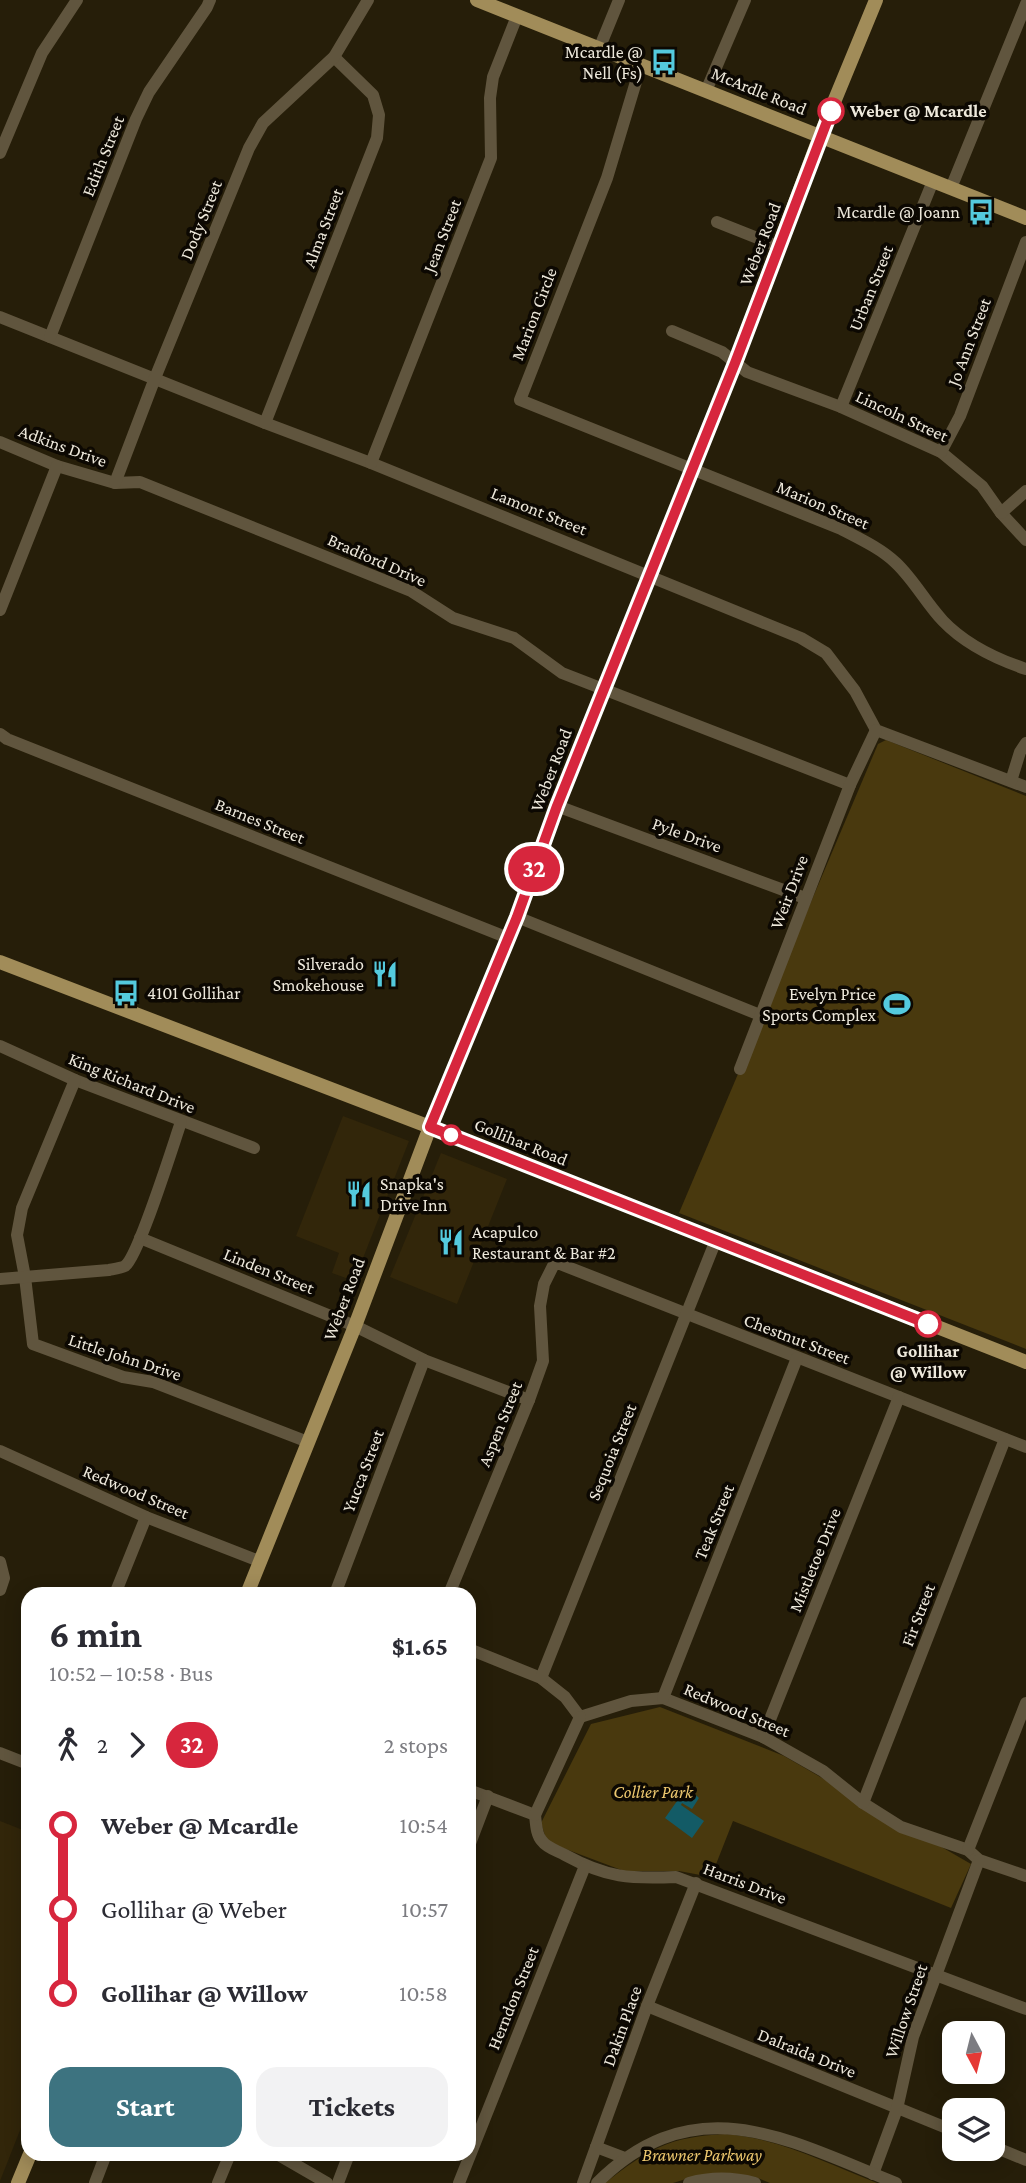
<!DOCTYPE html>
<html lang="en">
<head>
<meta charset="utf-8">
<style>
	body { margin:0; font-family:"Crimson Pro",serif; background:#f2f2f3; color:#2b2b33; height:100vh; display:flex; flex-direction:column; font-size:26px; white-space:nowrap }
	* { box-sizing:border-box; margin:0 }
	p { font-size:23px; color:#7c7c81 }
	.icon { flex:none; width:38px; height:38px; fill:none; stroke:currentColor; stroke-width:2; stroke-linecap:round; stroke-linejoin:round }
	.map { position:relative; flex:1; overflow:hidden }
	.details { position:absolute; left:21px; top:1587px; width:455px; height:574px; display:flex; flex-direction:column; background:#fff; border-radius:21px; box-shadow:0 4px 18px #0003 }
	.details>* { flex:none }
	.badge { padding:0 14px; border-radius:23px; font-size:24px; line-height:46px }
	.needle { width:46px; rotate:173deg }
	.controls { position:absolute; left:942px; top:2021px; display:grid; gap:14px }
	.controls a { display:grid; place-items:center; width:63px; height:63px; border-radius:14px; background:#fff; box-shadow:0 4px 18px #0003; font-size:35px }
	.map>.badge { position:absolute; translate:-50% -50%; box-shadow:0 0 0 4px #fff }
	.legs { display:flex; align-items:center; gap:10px; height:77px; padding:0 28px; font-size:23px }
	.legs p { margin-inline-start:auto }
	.overview { display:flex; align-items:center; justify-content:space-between; height:119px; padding:0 28px }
	h1 { font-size:38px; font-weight:700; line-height:52px }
	.button { display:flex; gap:14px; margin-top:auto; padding:14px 28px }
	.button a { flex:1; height:80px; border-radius:21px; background:#3d7380; color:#fff; font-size:28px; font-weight:700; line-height:80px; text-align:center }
	.button a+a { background:#f2f2f3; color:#2b2b33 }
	ul { padding:0 28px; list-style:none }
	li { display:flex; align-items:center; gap:24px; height:84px; font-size:26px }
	li i { display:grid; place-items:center; width:10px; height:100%; margin:0 9px; background:currentColor }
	li i::after { content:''; width:18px; height:18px; margin:-9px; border:5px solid; border-radius:50%; background:#fff }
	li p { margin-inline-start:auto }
	li:first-child i { background:linear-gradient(#0000 50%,currentColor 0) }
	li:last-child i { background:linear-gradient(currentColor 50%,#0000 0) }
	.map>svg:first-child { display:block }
	.built { fill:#32260a }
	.green { fill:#49390e }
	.water { fill:#135b66 }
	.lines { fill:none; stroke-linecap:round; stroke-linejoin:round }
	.minor { stroke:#60553e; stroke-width:12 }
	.major { stroke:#a18c59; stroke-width:14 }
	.line-1-casing { stroke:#fff; stroke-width:16 }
	.line-1 { stroke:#d7263d; stroke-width:10 }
	.stop-1-dot { fill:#fff; stroke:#d7263d; stroke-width:3.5 }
	.labels { text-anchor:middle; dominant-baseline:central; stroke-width:7; stroke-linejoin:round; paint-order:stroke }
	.poi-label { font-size:18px; fill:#ede8db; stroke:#0c0802; text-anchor:end }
	.street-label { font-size:18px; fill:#ede8db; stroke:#0c0802 }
	.stop-label { font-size:18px; font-weight:bold; fill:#ede8db; stroke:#0c0802; text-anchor:start }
	.park-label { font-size:18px; font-style:italic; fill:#edc86f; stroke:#0c0802 }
</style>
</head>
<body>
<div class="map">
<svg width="1026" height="2183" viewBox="0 0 1026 2183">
	<rect width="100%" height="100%" fill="#261e09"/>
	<g class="built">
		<path d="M 343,1116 L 409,1141 L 354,1281 L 332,1273 L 339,1253 L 296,1236 Z"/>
		<path d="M 441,1153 L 507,1179 L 457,1304 L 390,1277 Z"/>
		<path d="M 0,1821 L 28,1832 L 28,2110 L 0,2181 Z"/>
	</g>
	<g class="green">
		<path d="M 886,740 L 1026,796 L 1026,1349 L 679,1213 L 878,744 Z"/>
		<path d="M 660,1707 L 784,1756 L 971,1864 L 951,1908 L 733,1821 L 711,1877 L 679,1871 L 624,1871 L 547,1842 L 541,1823 L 591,1724 Z"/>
		<path d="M 725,2134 C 778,2138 828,2164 877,2183 L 770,2183 L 755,2177 L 699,2175 L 673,2183 L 605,2183 C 649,2149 668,2137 725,2134 Z"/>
	</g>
	<path class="water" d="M 687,1787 L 699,1798 L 692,1809 L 682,1803 L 681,1805 L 704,1821 L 692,1838 L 665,1818 Z"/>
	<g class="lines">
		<g class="minor">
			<path d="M 599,49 L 619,0"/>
			<path d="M 641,65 L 607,178 L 520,400 L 841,529 C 860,539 880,548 896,563 C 914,580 926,603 943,621 C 965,644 996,659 1026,669"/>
			<path d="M 706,91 L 745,0"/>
			<path d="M 0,153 L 42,53 L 77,0"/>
			<path d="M 951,188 L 1026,4"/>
			<path d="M 717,222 L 780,247"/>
			<path d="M 0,317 L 265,423 L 371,463 L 801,638 L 826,653 L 855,691 L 876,730 L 1026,787"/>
			<path d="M 672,331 L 722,352 L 747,372 L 841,407 L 941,452 L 982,486 L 1001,513 L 1026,540"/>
			<path d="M 50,337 L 136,119 L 149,92 L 207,7 L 210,0"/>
			<path d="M 841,407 L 933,181"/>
			<path d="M 265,423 L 377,138 L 379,115 L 373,95 L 334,57"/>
			<path d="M 0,442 L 57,466 L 115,483 L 140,482 L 411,591 L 453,618 L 514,638 L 562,673 L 850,785"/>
			<path d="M 941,452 L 960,416 L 1026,242"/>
			<path d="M 371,463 L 491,158 L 490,98 L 493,77 L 517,16"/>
			<path d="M 115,483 L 155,378 L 249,148 L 263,123 L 334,57 L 368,0"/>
			<path d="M 1001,513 L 1026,491"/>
			<path d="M 0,610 L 57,466"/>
			<path d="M 0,734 L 7,739 L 508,938"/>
			<path d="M 1011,781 L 1020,752 L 1026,743"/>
			<path d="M 557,806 L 805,898"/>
			<path d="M 517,917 L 760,1015"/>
			<path d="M 0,1046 L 75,1080 L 254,1148"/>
			<path d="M 740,1069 L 850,785 L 876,730"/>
			<path d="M 75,1080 L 22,1208 L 17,1235 L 25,1277 L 33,1344 L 123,1377 L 153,1382 L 308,1442"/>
			<path d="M 140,1238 L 355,1326 L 424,1360 L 529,1400"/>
			<path d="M 0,1279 L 109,1270 C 114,1269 121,1268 125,1266 C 139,1255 173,1145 181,1122"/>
			<path d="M 0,1451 L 146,1517 L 259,1561"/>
			<path d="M 0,1562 L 4,1578 L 0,1590"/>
			<path d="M 115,1594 L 146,1517"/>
			<path d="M 335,1594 L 424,1360"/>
			<path d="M 449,1594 L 529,1400 L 543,1361 L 540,1306 L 544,1284 L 555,1262 L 1026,1447"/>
			<path d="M 469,1649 L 541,1678 L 565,1697 L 580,1717 L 631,1701 L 663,1698 L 763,1737 L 823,1771 L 863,1803 L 901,1827 L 968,1850 L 979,1860 L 1026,1876"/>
			<path d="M 541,1678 L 716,1240"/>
			<path d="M 663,1698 L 797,1358"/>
			<path d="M 763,1737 L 899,1397"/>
			<path d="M 0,1753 L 28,1764"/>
			<path d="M 469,1790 L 535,1815 C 536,1823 536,1835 542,1841 C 547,1848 558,1851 565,1855 C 607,1878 630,1879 676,1877 L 1026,2009"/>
			<path d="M 863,1803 L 1005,1439"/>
			<path d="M 535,1815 L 580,1717"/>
			<path d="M 469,1846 L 488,1796"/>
			<path d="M 968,1850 L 1026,1703"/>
			<path d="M 647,2006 L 954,2131"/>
			<path d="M 992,2146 L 1026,2160"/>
			<path d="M 596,2147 L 625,2158"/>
			<path d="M 277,2154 L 327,2183"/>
			<path d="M 873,2174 L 897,2109 L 913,2037 L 979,1860"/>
			<path d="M 95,2183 L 106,2154"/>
			<path d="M 218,2183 L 230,2154"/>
			<path d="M 338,2183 L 349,2154"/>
			<path d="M 459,2183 L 585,1866"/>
			<path d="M 583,2183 L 647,2006 L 696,1883"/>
			<path d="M 597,2183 C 696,2085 788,2140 896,2183"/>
			<path d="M 689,2183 C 711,2177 732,2177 755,2183"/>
		</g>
		<g class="major">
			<path d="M 477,0 L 1026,218"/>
			<path d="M 0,962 L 430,1127 L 1026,1362"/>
			<path d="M 247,1594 L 355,1326 L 430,1127 L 517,917 L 557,806 L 735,363 L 820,136 L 876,0"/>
			<path d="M 18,2183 L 30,2154"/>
		</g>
	</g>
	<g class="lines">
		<g class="line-1-casing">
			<path id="line-1" d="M 831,111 L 735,363 L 557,806 L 517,917 L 430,1127 L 928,1324"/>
		</g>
		<use href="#line-1" class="line-1"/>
	</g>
	<defs>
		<g id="bus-bare" transform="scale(2.1)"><path d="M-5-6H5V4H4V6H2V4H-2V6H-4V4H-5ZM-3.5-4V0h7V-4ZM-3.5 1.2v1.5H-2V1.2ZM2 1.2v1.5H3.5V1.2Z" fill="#54cade" stroke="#0c0802" stroke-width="2.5" paint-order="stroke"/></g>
		<g id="restaurant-bare" transform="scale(2.1)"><path d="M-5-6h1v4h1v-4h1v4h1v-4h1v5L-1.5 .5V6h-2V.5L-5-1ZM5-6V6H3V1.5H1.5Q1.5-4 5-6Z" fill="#54cade" stroke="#0c0802" stroke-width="2.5" paint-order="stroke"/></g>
		<g id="stadium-bare" transform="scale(2.1)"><path d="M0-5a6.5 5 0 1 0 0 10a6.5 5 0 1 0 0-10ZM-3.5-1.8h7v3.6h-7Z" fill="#54cade" stroke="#0c0802" stroke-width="2.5" paint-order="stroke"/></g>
	</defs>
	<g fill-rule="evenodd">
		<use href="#bus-bare" x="664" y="62"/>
		<use href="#bus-bare" x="981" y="212"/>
		<use href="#restaurant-bare" x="385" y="974"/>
		<use href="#bus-bare" x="126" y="993"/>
		<use href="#stadium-bare" x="897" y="1004"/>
		<use href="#restaurant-bare" x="359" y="1194"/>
		<use href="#restaurant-bare" x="451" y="1242"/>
	</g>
	<g class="stop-1-dot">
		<circle cx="831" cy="111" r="12"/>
		<circle cx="451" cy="1135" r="9"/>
		<circle cx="928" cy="1324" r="12"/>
	</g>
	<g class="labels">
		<g class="poi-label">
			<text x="643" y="52">Mcardle @<tspan x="643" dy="21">Nell (Fs)</tspan></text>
			<text x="960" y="212">Mcardle @ Joann</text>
			<text x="364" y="964">Silverado<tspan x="364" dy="21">Smokehouse</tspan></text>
			<text x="147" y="993" text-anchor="start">4101 Gollihar</text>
			<text x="876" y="994">Evelyn Price<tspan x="876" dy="21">Sports Complex</tspan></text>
			<text x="380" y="1184" text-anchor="start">Snapka's<tspan x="380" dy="21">Drive Inn</tspan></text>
			<text x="472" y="1232" text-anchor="start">Acapulco<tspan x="472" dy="21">Restaurant &amp; Bar #2</tspan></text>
		</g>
		<g class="street-label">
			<text transform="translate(759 91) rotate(22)">McArdle Road</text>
			<text transform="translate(103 156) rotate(-68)">Edith Street</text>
			<text transform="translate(201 220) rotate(-68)">Dody Street</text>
			<text transform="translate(323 228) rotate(-69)">Alma Street</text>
			<text transform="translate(442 236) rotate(-69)">Jean Street</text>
			<text transform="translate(760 244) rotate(-69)">Weber Road</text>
			<text transform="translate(871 288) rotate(-68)">Urban Street</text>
			<text transform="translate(534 314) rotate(-69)">Marion Circle</text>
			<text transform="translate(969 342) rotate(-69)">Jo Ann Street</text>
			<text transform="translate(902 416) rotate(25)">Lincoln Street</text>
			<text transform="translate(63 446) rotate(20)">Adkins Drive</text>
			<text transform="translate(823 505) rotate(23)">Marion Street</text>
			<text transform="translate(539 511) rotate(22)">Lamont Street</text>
			<text transform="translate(377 560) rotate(24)">Bradford Drive</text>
			<text transform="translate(551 770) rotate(-69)">Weber Road</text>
			<text transform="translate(260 821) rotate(22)">Barnes Street</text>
			<text transform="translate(687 835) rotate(20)">Pyle Drive</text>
			<text transform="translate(789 892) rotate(-69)">Weir Drive</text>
			<text transform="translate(132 1083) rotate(22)">King Richard Drive</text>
			<text transform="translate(521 1142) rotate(22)">Gollihar Road</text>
			<text transform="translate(269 1271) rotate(22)">Linden Street</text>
			<text transform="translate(344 1299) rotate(-69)">Weber Road</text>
			<text transform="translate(797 1339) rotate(21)">Chestnut Street</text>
			<text transform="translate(125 1357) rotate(18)">Little John Drive</text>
			<text transform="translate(500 1424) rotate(-68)">Aspen Street</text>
			<text transform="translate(612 1452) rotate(-68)">Sequoia Street</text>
			<text transform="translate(363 1471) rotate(-69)">Yucca Street</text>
			<text transform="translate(136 1492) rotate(23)">Redwood Street</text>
			<text transform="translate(714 1522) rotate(-68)">Teak Street</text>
			<text transform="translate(815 1560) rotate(-68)">Mistletoe Drive</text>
			<text transform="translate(918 1615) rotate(-69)">Fir Street</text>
			<text transform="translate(737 1710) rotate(23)">Redwood Street</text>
			<text transform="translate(745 1883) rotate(21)">Harris Drive</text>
			<text transform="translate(513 1998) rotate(-68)">Herndon Street</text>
			<text transform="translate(906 2011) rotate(-71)">Willow Street</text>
			<text transform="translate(622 2026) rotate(-70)">Dakin Place</text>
			<text transform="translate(807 2053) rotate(22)">Dalraida Drive</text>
		</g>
		<g class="stop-label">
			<text x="850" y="111">Weber @ Mcardle</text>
			<text x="928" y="1351" text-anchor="middle">Gollihar<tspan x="928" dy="21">@ Willow</tspan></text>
		</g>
		<g class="park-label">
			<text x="653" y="1792">Collier Park</text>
			<text x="702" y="2155">Brawner Parkway</text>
		</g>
	</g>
</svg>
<div class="controls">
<a><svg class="needle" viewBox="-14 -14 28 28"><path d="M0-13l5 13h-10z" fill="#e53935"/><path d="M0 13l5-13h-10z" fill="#7c7c81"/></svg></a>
<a><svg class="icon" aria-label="layers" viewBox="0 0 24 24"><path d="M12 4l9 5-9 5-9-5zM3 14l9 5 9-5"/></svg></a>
</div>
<b class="badge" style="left:534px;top:869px;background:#d7263d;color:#fff">32</b>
<section class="details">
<div class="overview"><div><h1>6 min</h1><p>10:52 – 10:58 · Bus</p></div><b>$1.65</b></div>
<div class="legs"><svg class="icon" aria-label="walk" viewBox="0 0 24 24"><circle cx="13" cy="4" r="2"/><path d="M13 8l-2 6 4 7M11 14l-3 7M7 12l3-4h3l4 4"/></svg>2<svg class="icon" aria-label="forward" viewBox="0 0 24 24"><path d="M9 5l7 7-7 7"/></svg><b class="badge" style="background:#d7263d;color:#fff">32</b><p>2 stops</p></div>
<ul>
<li><i style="color:#d7263d"></i><b>Weber @ Mcardle</b><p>10:54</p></li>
<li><i style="color:#d7263d"></i><span>Gollihar @ Weber</span><p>10:57</p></li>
<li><i style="color:#d7263d"></i><b>Gollihar @ Willow</b><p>10:58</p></li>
</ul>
<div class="button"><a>Start</a><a>Tickets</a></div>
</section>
</div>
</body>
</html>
